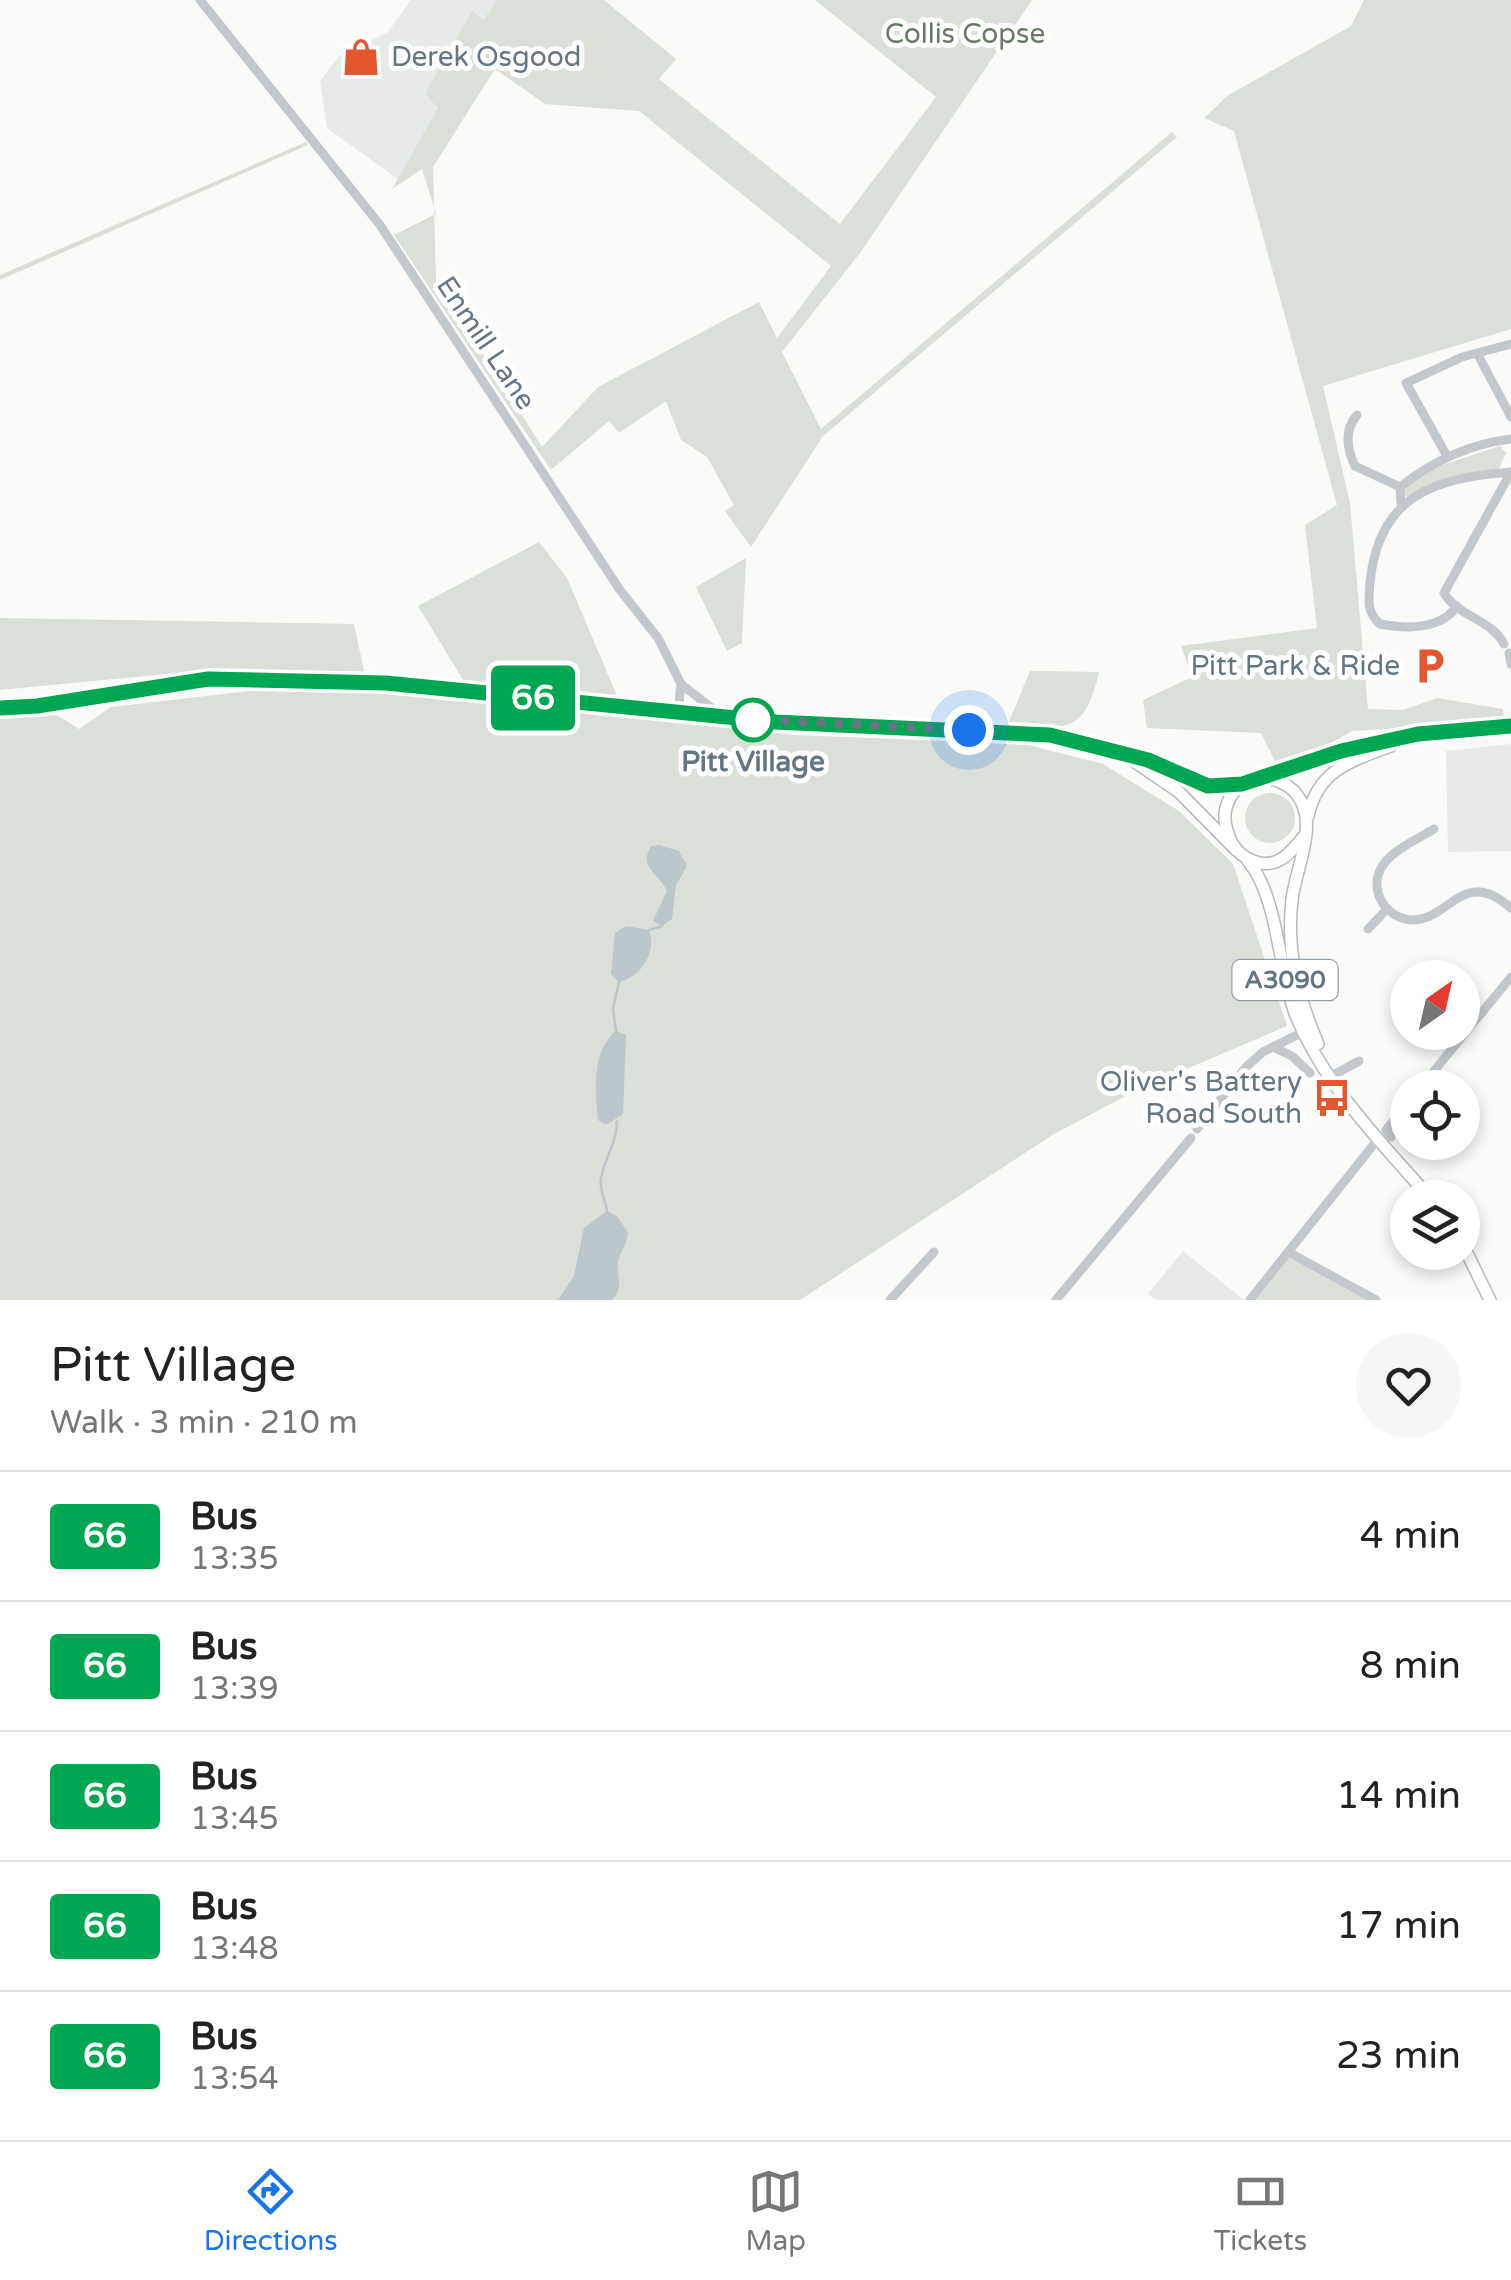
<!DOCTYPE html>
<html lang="en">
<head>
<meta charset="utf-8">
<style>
	body { margin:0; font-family:"Varela Round",sans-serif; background:#f6f6f6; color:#222; height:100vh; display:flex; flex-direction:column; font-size:38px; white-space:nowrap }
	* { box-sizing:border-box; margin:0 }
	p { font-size:32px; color:#767676 }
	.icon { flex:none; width:55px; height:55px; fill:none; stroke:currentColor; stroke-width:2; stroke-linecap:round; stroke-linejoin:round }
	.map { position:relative; height:1300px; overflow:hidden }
	.drawer { display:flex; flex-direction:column; background:#fff; flex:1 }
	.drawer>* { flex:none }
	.badge { padding:0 20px; border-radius:8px; font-size:35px; line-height:65px }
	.needle { width:65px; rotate:34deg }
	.tools { position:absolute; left:1390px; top:960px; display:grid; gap:20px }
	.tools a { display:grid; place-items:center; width:90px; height:90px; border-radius:50%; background:#fff; box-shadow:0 5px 15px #0003; font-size:50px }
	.you { position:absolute; width:50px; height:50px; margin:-25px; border:8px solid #fff; border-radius:50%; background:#1a73e8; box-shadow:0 0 0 15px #1a73e833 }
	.map>.badge { position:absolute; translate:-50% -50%; box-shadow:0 0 0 5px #fff }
	.round { display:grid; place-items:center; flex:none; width:105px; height:105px; border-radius:52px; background:#f6f6f6 }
	.head { display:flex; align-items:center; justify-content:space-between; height:170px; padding:0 50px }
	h1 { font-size:48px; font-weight:600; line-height:75px }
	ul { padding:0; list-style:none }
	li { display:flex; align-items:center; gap:30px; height:130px; padding:0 50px; border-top:2px solid #e0e0e0 }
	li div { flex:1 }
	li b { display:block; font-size:38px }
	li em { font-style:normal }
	li .badge { min-width:110px; font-weight:700; text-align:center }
	.menu { display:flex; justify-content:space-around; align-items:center; height:140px; border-top:2px solid #e0e0e0; background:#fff; font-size:28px; color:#767676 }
	.menu a { display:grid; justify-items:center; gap:5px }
	.menu .on { color:#1a73e8 }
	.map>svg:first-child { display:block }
	.built { fill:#e8e9e9 }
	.green { fill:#dadfd7; fill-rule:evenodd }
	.water { fill:#bbc7cb }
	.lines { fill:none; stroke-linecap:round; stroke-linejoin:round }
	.stream { stroke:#bbc7cb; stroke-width:2.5 }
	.major-casing { stroke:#b5babe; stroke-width:14 }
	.minor { stroke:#c3c8cc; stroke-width:9 }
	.major { stroke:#fff; stroke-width:11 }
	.line-casing { stroke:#fff; stroke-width:22 }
	.line { stroke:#00a651; stroke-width:15 }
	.walk { stroke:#657683; stroke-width:10; stroke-dasharray:0 18 }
	.stop-dot { fill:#fff; stroke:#00a651; stroke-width:5 }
	.labels { text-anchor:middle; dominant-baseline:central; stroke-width:10; stroke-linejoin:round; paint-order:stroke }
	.shield { fill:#fff; stroke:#939fa8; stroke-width:2.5 }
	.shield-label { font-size:25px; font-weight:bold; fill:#657683 }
	.park-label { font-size:28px; fill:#687a64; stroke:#fff }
	.poi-label { font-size:28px; fill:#657683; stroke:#fff; text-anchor:end }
	.street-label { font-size:28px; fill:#657683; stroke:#fff }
	.stop-label { font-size:28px; font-weight:bold; fill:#657683; stroke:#fff }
</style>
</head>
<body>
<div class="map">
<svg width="1511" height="1300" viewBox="0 0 1511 1300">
	<rect width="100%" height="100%" fill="#fafaf8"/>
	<g class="built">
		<path d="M 411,0 L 497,0 L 483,20 L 472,12 L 425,95 L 439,107 L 398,179 L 327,128 L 320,81 L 339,56 L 388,32 Z"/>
		<path d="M 1511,744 L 1511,851 L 1448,852 L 1446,751 Z"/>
		<path d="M 1183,1251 L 1244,1300 L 1156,1300 L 1148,1294 Z"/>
	</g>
	<g class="green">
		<path d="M 497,0 L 604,0 L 676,59 L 659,79 L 840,224 L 936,97 L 815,0 L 1032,0 L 860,253 L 782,352 L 821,429 L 1172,132 L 1177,137 L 823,436 L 751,547 L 725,511 L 734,505 L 707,457 L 681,440 L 666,401 L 619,433 L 609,421 L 551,470 L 394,235 L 436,214 L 422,169 L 392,189 L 438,108 L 425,94 L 472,11 L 483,20 ZM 495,69 L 545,104 L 639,111 L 831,266 L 777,338 L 759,302 L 598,387 L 542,447 L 436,280 L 433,167 Z"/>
		<path d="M 1364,0 L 1511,0 L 1511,329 L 1323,386 L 1350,503 L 1368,709 L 1403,710 L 1437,698 L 1503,709 L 1504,722 L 1352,731 L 1322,749 L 1275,761 L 1261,733 L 1147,728 L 1143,700 L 1192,677 L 1181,646 L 1317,628 L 1305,525 L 1337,505 L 1234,131 L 1204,118 L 1227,96 L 1351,26 Z"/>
		<path d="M 306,142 L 308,145 L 0,280 L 0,275 Z"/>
		<path d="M 1500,446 L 1506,453 L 1499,469 L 1460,475 L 1406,497 L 1403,488 L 1433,468 Z"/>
		<path d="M 539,542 L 567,578 L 620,703 L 465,683 L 418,606 Z"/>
		<path d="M 746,558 L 742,643 L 727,651 L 696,587 Z"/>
		<path d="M 0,618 L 354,624 L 365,676 L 207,670 L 0,690 Z"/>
		<path d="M 1030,671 L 1099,672 C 1084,737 1066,728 1008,724 Z"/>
		<path d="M 294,686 L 717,723 L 794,735 L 1024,744 L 1103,764 L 1179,811 L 1233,864 L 1287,1026 L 1137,1090 L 1054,1134 L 800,1300 L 0,1300 L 0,718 L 57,715 L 79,729 L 111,707 Z"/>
		<circle cx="1270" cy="818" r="25"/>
		<path d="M 1289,1258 L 1367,1300 L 1256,1300 Z"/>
	</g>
	<g class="water">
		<path d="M 659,845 L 679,851 L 687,866 L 676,885 L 672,919 L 662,926 L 653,921 L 667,891 C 659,873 638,868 651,846 Z"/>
		<path d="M 626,926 L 649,930 C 657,952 641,977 619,982 L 611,974 L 615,933 Z"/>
		<path d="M 616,1031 L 626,1035 L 623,1114 L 606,1125 L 598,1120 C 595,1091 591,1051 616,1031 Z"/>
		<path d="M 607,1211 L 617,1216 L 628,1233 C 627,1244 622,1249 619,1258 C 614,1274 626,1285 612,1300 L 558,1300 L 574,1276 L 584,1228 Z"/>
	</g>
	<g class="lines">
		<g class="stream">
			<path d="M 649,930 L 662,926"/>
			<path d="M 616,1031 L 613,1008 L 619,982"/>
			<path d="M 607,1211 C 606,1201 599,1191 601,1179 C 604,1158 617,1144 617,1121"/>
		</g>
		<g class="major-casing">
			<g id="major">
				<path d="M 0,708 L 37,706 L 209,679 L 291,677 L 776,723 L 1050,735 L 1129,758 L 1179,792 L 1236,850"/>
				<path d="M 1133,759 L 1208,786 L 1242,784"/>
				<path d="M 1263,777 C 1283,781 1297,788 1304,808 C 1313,836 1295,872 1292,900 C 1286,951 1298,997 1318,1044"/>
				<path d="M 1308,816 C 1318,770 1350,761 1391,746"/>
				<path d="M 1305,835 C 1292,851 1279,869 1256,862 C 1240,857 1231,846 1227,830 C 1222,815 1226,799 1238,788 C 1245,781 1256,780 1266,776 C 1354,745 1419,736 1511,726"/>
				<path d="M 1248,861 C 1278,896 1278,968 1295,1013 C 1323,1084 1380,1141 1430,1198"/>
				<path d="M 1462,1243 L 1490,1300"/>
			</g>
		</g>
		<g class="minor">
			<path d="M 200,0 L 380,225 L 620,590 L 658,638 L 681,684 L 723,717"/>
			<path d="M 1478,355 L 1511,417"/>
			<path d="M 1357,415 C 1344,430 1347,449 1355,466 L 1400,487"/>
			<path d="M 1447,456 L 1406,383 L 1462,357 L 1511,344"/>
			<path d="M 1401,503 L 1400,487 C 1433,461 1469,444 1511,439"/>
			<path d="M 1457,606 C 1441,630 1406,629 1380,624 C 1366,612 1369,599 1370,582 C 1379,496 1433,478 1511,472"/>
			<path d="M 1504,644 C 1491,619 1457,616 1444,593 L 1511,472"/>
			<path d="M 1509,653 L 1511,664"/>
			<path d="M 678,712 L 681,684"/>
			<path d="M 1434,829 C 1418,839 1394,849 1383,865 C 1365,891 1390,926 1421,919 C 1441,915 1456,893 1476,892 C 1490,891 1501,900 1511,908"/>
			<path d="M 1368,929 L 1386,910"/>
			<path d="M 1273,1047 L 1292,1056 L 1310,1073"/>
			<path d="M 1330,1077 L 1359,1061"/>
			<path d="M 1420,1088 L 1511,977"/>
			<path d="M 1197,1129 L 1246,1067 L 1263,1052 L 1307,1030"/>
			<path d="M 1391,1137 L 1386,1130 L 1408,1103"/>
			<path d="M 1288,1252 L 1376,1300"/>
			<path d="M 890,1300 L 934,1252"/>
			<path d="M 1056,1300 L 1191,1138"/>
			<path d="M 1250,1300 L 1378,1139"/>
		</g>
		<use href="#major" class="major"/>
	</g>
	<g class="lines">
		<g class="line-casing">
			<path id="line" d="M 0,708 L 37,706 L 208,679 L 386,683 L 776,722 L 1050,735 L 1148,760 L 1208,786 L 1242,784 L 1341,751 L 1418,734 L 1511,726"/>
		</g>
		<use href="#line" class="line"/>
		<path class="walk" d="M 753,720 L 742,719 L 969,730"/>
	</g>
	<defs>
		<g id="shop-bare" transform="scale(3)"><path d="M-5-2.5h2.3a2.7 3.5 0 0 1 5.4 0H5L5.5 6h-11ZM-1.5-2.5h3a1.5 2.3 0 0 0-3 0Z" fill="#e4572e" stroke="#fff" stroke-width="2.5" paint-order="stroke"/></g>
		<g id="parking-bare" transform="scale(3)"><path d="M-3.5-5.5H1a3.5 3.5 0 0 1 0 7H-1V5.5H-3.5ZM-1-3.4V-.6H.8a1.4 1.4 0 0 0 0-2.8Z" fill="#e4572e" stroke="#fff" stroke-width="2.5" paint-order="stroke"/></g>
		<g id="bus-bare" transform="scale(3)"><path d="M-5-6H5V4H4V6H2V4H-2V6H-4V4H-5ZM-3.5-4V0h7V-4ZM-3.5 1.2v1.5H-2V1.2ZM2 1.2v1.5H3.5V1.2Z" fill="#e4572e" stroke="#fff" stroke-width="2.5" paint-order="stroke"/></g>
	</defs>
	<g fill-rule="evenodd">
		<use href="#shop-bare" x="361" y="57"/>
		<use href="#parking-bare" x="1430" y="666"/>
		<use href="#bus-bare" x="1332" y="1098"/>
	</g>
	<circle class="stop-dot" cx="753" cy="720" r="20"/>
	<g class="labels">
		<rect class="shield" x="1232.5" y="960" width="105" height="40" rx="8"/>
		<g class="shield-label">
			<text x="1285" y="980">A3090</text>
		</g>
		<g class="park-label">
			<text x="965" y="34">Collis Copse</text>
		</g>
		<g class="poi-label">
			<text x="391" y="57" text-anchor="start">Derek Osgood</text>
			<text x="1400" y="666">Pitt Park &amp; Ride</text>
			<text x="1302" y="1082">Oliver's Battery<tspan x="1302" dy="32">Road South</tspan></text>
		</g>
		<g class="street-label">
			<text transform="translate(486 343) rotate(56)">Enmill Lane</text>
		</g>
		<g class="stop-label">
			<text x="753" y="762">Pitt Village</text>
		</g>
	</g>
</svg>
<div class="tools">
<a><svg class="needle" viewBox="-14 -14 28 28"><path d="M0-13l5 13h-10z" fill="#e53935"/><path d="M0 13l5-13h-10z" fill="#767676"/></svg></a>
<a><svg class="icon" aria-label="locate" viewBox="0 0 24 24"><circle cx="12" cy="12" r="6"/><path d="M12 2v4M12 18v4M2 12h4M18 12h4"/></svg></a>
<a><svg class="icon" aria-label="layers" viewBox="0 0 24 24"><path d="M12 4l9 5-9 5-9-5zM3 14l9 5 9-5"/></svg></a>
</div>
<div class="you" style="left:969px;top:730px"></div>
<b class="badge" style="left:533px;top:698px;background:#00a651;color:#fff">66</b>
</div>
<section class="drawer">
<div class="head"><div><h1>Pitt Village</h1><p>Walk · 3 min · 210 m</p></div><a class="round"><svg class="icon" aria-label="heart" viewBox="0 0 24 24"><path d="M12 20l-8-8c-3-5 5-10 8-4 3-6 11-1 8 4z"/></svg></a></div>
<ul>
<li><span class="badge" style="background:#00a651;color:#fff">66</span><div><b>Bus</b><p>13:35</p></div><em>4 min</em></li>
<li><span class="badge" style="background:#00a651;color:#fff">66</span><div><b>Bus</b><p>13:39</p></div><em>8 min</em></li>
<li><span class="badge" style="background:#00a651;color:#fff">66</span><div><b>Bus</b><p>13:45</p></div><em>14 min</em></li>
<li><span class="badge" style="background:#00a651;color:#fff">66</span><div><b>Bus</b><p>13:48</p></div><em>17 min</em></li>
<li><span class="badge" style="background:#00a651;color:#fff">66</span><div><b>Bus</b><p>13:54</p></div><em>23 min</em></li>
</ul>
</section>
<nav class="menu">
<a class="on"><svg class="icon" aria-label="directions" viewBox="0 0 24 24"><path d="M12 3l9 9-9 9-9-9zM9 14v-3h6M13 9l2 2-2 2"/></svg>Directions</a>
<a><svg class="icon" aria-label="map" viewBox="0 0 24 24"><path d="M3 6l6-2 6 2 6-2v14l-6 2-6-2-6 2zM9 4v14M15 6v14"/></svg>Map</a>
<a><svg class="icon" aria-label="tickets" viewBox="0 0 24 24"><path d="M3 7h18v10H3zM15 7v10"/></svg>Tickets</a>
</nav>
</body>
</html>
